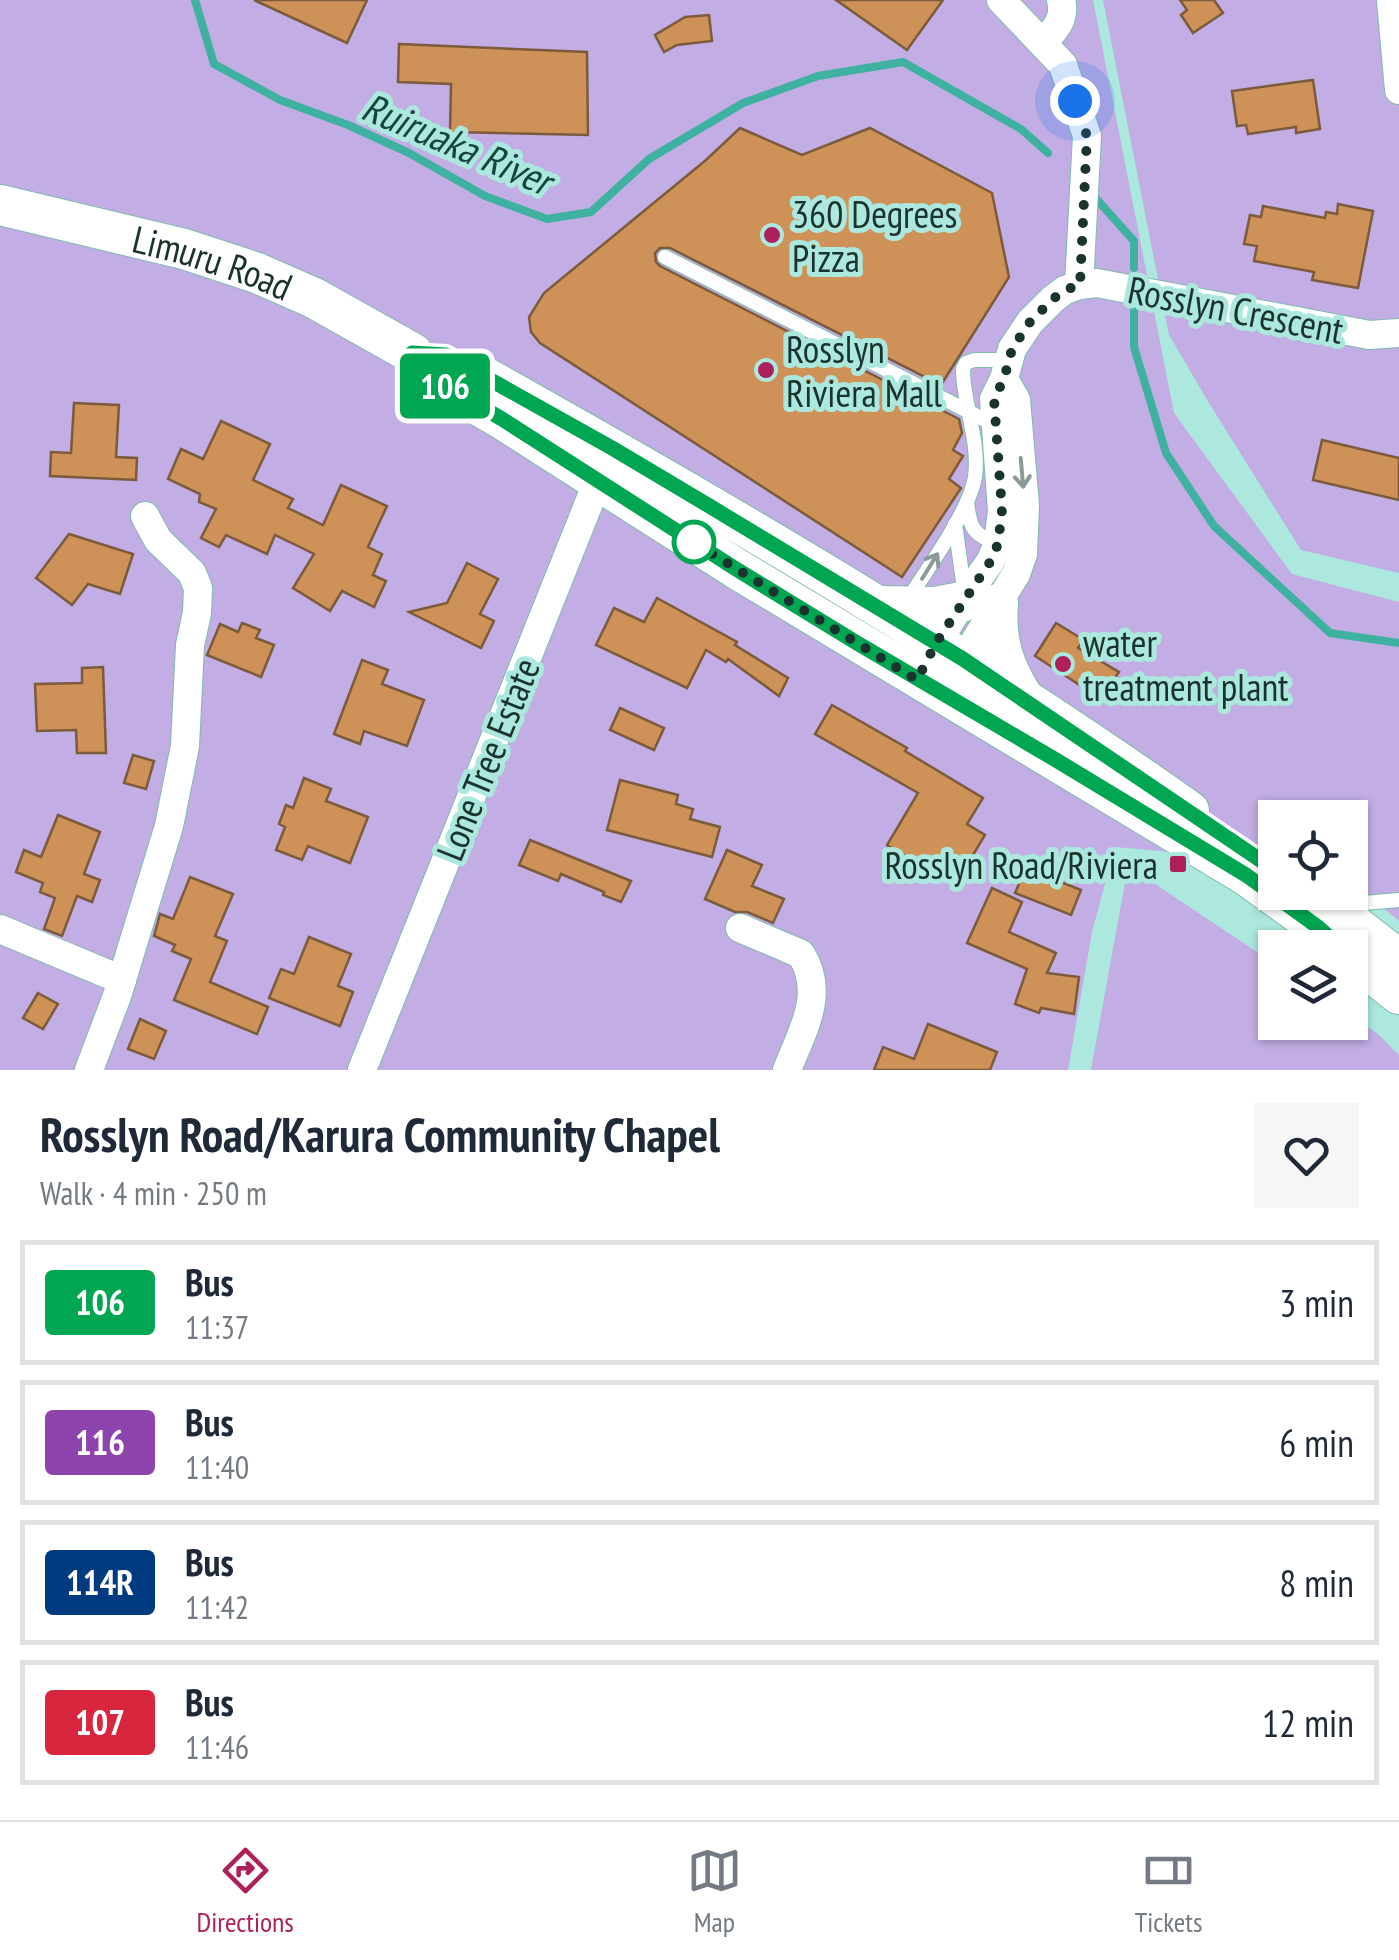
<!DOCTYPE html>
<html lang="en">
<head>
<meta charset="utf-8">
<style>
	body { margin:0; font-family:"PT Sans Narrow",sans-serif; background:#f6f6f7; color:#1f2937; height:100vh; display:flex; flex-direction:column; font-size:38px; white-space:nowrap }
	* { box-sizing:border-box; margin:0 }
	p { font-size:32px; color:#747a83 }
	.icon { flex:none; width:55px; height:55px; fill:none; stroke:currentColor; stroke-width:2; stroke-linecap:round; stroke-linejoin:round }
	.map { position:relative; height:1070px; overflow:hidden }
	.drawer { display:flex; flex-direction:column; background:#fff; flex:1 }
	.drawer>* { flex:none }
	.badge { padding:0 20px; border-radius:8px; font-size:35px; line-height:65px }
	.tools { position:absolute; left:1258px; top:800px; display:grid; gap:20px }
	.tools a { display:grid; place-items:center; width:110px; height:110px; border-radius:0px; background:#fff; box-shadow:0 2px 8px #0004; font-size:50px }
	.you { position:absolute; width:50px; height:50px; margin:-25px; border:8px solid #fff; border-radius:50%; background:#1a73e8; box-shadow:0 0 0 15px #1a73e833 }
	.map>.badge { position:absolute; translate:-50% -50%; box-shadow:0 0 0 5px #fff }
	.round { display:grid; place-items:center; flex:none; width:105px; height:105px; border-radius:0px; background:#f6f6f7 }
	.summary { display:flex; align-items:center; justify-content:space-between; height:170px; padding:0 40px }
	h1 { font-size:48px; font-weight:800; line-height:75px }
	ul { padding:0; list-style:none }
	li { display:flex; align-items:center; gap:30px; height:125px; margin:0 20px 15px; padding:0 20px; border:5px solid #e0e1e3; border-radius:0px }
	li div { flex:1 }
	li b { display:block; font-size:38px }
	li em { font-style:normal }
	li .badge { min-width:110px; font-weight:700; text-align:center }
	.tab-bar { display:flex; justify-content:space-around; align-items:center; height:140px; border-top:2px solid #e0e1e3; background:#fff; font-size:28px; color:#747a83 }
	.tab-bar a { display:grid; justify-items:center; gap:5px }
	.tab-bar .on { color:#ae205b }
	.map>svg:first-child { display:block }
	.green { fill:#c2ade4 }
	.lines { fill:none; stroke-linecap:round; stroke-linejoin:round }
	.stream { stroke:#3fb1a1; stroke-width:8 }
	.building { fill:#ce9158; stroke:#7c5a3c; stroke-width:2.5 }
	.lane-casing { stroke:#80bbb0; stroke-width:16 }
	.street-casing { stroke:#80bbb0; stroke-width:30 }
	.secondary-casing { stroke:#80bbb0; stroke-width:42 }
	.lane { stroke:#fff; stroke-width:14 }
	.street { stroke:#fff; stroke-width:28 }
	.secondary { stroke:#fff; stroke-width:40 }
	.oneway { stroke:#8d9997 }
	.line-casing { stroke:#fff; stroke-width:22 }
	.line { stroke:#00a651; stroke-width:15 }
	.walk { stroke:#1b332f; stroke-width:10; stroke-dasharray:0 18 }
	.poi-dot { fill:#ae205b; stroke:#ace8dd; stroke-width:4 }
	.stop-dot { fill:#fff; stroke:#00a651; stroke-width:5 }
	.labels { text-anchor:middle; dominant-baseline:central; stroke-width:10; stroke-linejoin:round; paint-order:stroke }
	.poi-label { font-size:38px; fill:#1b332f; stroke:#ace8dd; text-anchor:start }
	.street-label { font-size:38px; fill:#1b332f; stroke:#ace8dd }
	.water-label { font-size:40px; font-style:italic; fill:#14463f; stroke:#ace8dd }
</style>
</head>
<body>
<div class="map">
<svg width="1399" height="1070" viewBox="0 0 1399 1070">
	<rect width="100%" height="100%" fill="#ace8dd"/>
	<g class="green">
		<path d="M 0,0 L 1093,0 L 1174,413 L 1292,574 L 1399,602 L 1399,921 L 1350,879 L 1350,818 L 1275,818 L 1275,861 L 1115,847 L 1092,932 L 1068,1070 L 0,1070 Z"/>
		<path d="M 1103,0 L 1399,0 L 1399,573 L 1301,550 L 1209,403 L 1169,335 Z"/>
		<path d="M 1128,866 L 1275,964 L 1275,1022 L 1350,1022 L 1350,1015 L 1378,1034 L 1399,1055 L 1399,1070 L 1091,1070 Z"/>
	</g>
	<g class="lines">
		<g class="stream">
			<path d="M 195,0 L 214,64 L 280,100 L 348,125 L 409,153 L 485,196 L 547,219 L 591,212 L 649,159 L 743,103 L 818,76 L 903,62 L 1021,129 L 1048,153"/>
			<path d="M 1091,193 L 1134,241 L 1134,268"/>
			<path d="M 1134,310 L 1134,347 L 1166,453 L 1214,526 L 1330,633 L 1399,643"/>
		</g>
	</g>
	<g class="building">
		<path d="M 254,0 L 367,0 L 347,43 Z"/>
		<path d="M 836,0 L 943,0 L 907,50 Z"/>
		<path d="M 1180,0 L 1214,0 L 1223,13 L 1193,33 L 1181,15 L 1187,10 Z"/>
		<path d="M 709,15 L 712,41 L 677,45 L 664,52 L 655,35 L 685,17 Z"/>
		<path d="M 399,44 L 587,52 L 588,135 L 450,132 L 451,84 L 398,82 Z"/>
		<path d="M 1313,80 L 1320,129 L 1296,133 L 1296,127 L 1248,134 L 1246,125 L 1237,126 L 1232,91 Z"/>
		<path d="M 740,128 L 802,155 L 870,128 L 992,193 L 1009,277 L 941,385 L 670,248 L 660,248 L 655,253 L 656,262 L 660,266 L 959,419 L 962,433 L 953,450 L 963,456 L 949,479 L 961,488 L 902,577 L 540,343 L 531,332 L 529,317 L 544,293 L 706,160 Z"/>
		<path d="M 1338,204 L 1373,211 L 1358,288 L 1312,280 L 1314,272 L 1254,261 L 1257,246 L 1244,244 L 1250,215 L 1261,217 L 1263,206 L 1325,218 L 1326,212 L 1337,214 Z"/>
		<path d="M 74,403 L 119,405 L 116,457 L 137,458 L 136,480 L 50,476 L 51,452 L 71,453 Z"/>
		<path d="M 221,421 L 270,444 L 253,480 L 293,499 L 288,508 L 323,525 L 341,485 L 387,506 L 368,547 L 382,554 L 373,575 L 386,581 L 374,607 L 342,591 L 330,611 L 293,588 L 314,554 L 275,535 L 267,554 L 226,535 L 219,547 L 201,538 L 216,509 L 199,502 L 200,494 L 168,479 L 181,449 L 203,459 Z"/>
		<path d="M 1322,440 L 1399,458 L 1399,500 L 1313,480 Z"/>
		<path d="M 69,534 L 133,554 L 120,594 L 88,584 L 72,605 L 36,578 Z"/>
		<path d="M 467,563 L 498,579 L 480,614 L 494,621 L 481,648 L 409,612 L 447,603 Z"/>
		<path d="M 657,598 L 737,642 L 735,645 L 788,678 L 779,696 L 728,659 L 726,662 L 706,650 L 687,688 L 596,645 L 614,608 L 644,622 Z"/>
		<path d="M 242,623 L 260,630 L 256,638 L 274,645 L 261,677 L 207,655 L 220,624 L 238,632 Z"/>
		<path d="M 1056,623 L 1084,640 L 1078,648 L 1119,672 L 1101,699 L 1035,656 Z"/>
		<path d="M 362,660 L 388,670 L 382,684 L 424,700 L 407,746 L 364,731 L 360,744 L 334,734 Z"/>
		<path d="M 103,667 L 106,753 L 77,753 L 76,730 L 37,731 L 35,684 L 82,683 L 82,668 Z"/>
		<path d="M 832,705 L 907,748 L 905,751 L 983,798 L 967,824 L 985,835 L 955,885 L 887,845 L 918,793 L 815,734 Z"/>
		<path d="M 620,708 L 664,728 L 654,750 L 610,730 Z"/>
		<path d="M 133,755 L 154,761 L 146,789 L 124,783 Z"/>
		<path d="M 304,778 L 331,789 L 326,801 L 368,817 L 350,863 L 308,846 L 302,860 L 276,850 L 285,827 L 279,824 L 286,805 L 293,808 Z"/>
		<path d="M 620,780 L 678,795 L 676,804 L 693,809 L 690,819 L 720,827 L 712,857 L 607,830 Z"/>
		<path d="M 58,815 L 100,832 L 84,874 L 100,880 L 92,902 L 77,896 L 62,936 L 44,929 L 55,898 L 40,892 L 43,883 L 16,872 L 24,850 L 41,857 Z"/>
		<path d="M 530,840 L 631,881 L 621,902 L 603,895 L 604,892 L 561,874 L 558,881 L 519,865 Z"/>
		<path d="M 727,850 L 762,865 L 752,886 L 784,899 L 773,923 L 747,912 L 735,912 L 705,899 Z"/>
		<path d="M 1026,868 L 1081,890 L 1071,915 L 1015,893 Z"/>
		<path d="M 190,877 L 233,894 L 215,936 L 227,941 L 210,982 L 268,1007 L 257,1034 L 174,1000 L 191,959 L 172,951 L 175,945 L 154,936 L 160,914 L 173,919 Z"/>
		<path d="M 992,888 L 1022,902 L 1009,932 L 1056,953 L 1047,973 L 1079,977 L 1074,1014 L 1041,1008 L 1039,1013 L 1015,1004 L 1027,969 L 967,943 Z"/>
		<path d="M 309,937 L 351,954 L 338,986 L 353,992 L 340,1026 L 269,998 L 281,969 L 294,974 Z"/>
		<path d="M 38,993 L 58,1004 L 43,1029 L 23,1018 Z"/>
		<path d="M 140,1019 L 166,1031 L 154,1059 L 128,1049 Z"/>
		<path d="M 928,1024 L 997,1052 L 990,1070 L 874,1070 L 883,1047 L 914,1059 Z"/>
	</g>
	<g class="lines">
		<g class="lane-casing">
			<g id="lane">
				<path d="M 665,257 L 995,425"/>
				<path d="M 967,502 C 970,528 973,536 999,543"/>
				<path d="M 955,524 L 965,596"/>
				<path d="M 908,599 C 927,570 970,510 975,477 C 980,441 963,404 963,369 L 966,363 L 974,360 L 1008,360"/>
				<path d="M 1341,905 L 1399,900"/>
			</g>
		</g>
		<g class="street-casing">
			<g id="street">
				<path d="M 1001,0 L 1063,65 L 1087,136 L 1079,285"/>
				<path d="M 1391,0 L 1399,90"/>
				<path d="M 1044,42 C 1055,29 1066,19 1061,0"/>
				<path d="M 928,658 L 965,597 L 990,562 L 998,544 L 1002,511 L 994,399 L 1004,379 L 1012,349 L 1030,322 L 1053,299 L 1065,290 L 1079,285 L 1097,283 L 1369,335 L 1399,333"/>
				<path d="M 954,675 L 1016,574 L 1023,554 L 1025,505 L 1016,400 L 1004,379"/>
				<path d="M 740,928 L 801,954 C 826,994 802,1031 787,1070"/>
				<path d="M 0,929 L 122,980"/>
				<path d="M 89,1070 L 117,996 L 169,826 L 185,746 L 190,645 L 197,613 L 198,588 L 192,573 L 158,540 L 145,516"/>
				<path d="M 362,1070 L 605,463"/>
			</g>
		</g>
		<g class="secondary-casing">
			<g id="secondary">
				<path id="s1" d="M 0,205 L 184,249 L 257,273 L 314,298 L 412,353 L 434,379 L 502,419 L 737,569 L 1246,875 L 1318,927 L 1341,948"/>
				<path d="M 472,370 C 717,507 960,649 1189,811"/>
				<path d="M 998,604 C 995,641 1004,668 1024,699"/>
				<path d="M 880,606 L 935,607 L 962,602"/>
				<path d="M 1322,900 L 1399,960"/>
				<path d="M 1350,955 L 1399,994"/>
			</g>
		</g>
		<use href="#lane" class="lane"/>
		<use href="#street" class="street"/>
		<use href="#secondary" class="secondary"/>
	</g>
	<defs><path id="oneway-shaft" d="M-6 0H5M1.5-3L5.5 0L1.5 3" fill="none" stroke-width="1.6" stroke-linecap="round" stroke-linejoin="round" transform="scale(2.5)"/></defs>
	<g class="oneway">
		<use href="#oneway-shaft" transform="translate(1022 473) rotate(85)"/>
		<use href="#oneway-shaft" transform="translate(930 566) rotate(-58)"/>
	</g>
	<g class="lines">
		<g class="line-casing">
			<path id="line" d="M 1275,870 L 963,659 L 711,507 L 612,448 L 446,355 L 412,353 L 434,379 L 502,419 L 736,569 L 857,643 L 1056,760 L 1246,875 L 1318,927 L 1341,948"/>
		</g>
		<use href="#line" class="line"/>
		<path class="walk" d="M 694,542 L 680,534 L 917,680 L 936,643 L 990,562 L 998,544 L 1002,510 L 994,399 L 1004,379 L 1012,349 L 1030,322 L 1053,299 L 1065,290 L 1080,285 L 1087,136 L 1075,101"/>
	</g>
	<g class="poi-dot">
		<circle cx="772" cy="235" r="10"/>
		<circle cx="766" cy="370" r="10"/>
		<circle cx="1063" cy="664" r="10"/>
		<rect x="1168" y="854" width="20" height="20" rx="5"/>
	</g>
	<circle class="stop-dot" cx="694" cy="542" r="20"/>
	<g class="labels">
		<g class="poi-label">
			<text x="792" y="213">360 Degrees<tspan x="792" dy="44">Pizza</tspan></text>
			<text x="786" y="348">Rosslyn<tspan x="786" dy="44">Riviera Mall</tspan></text>
			<text x="1083" y="642">water<tspan x="1083" dy="44">treatment plant</tspan></text>
			<text x="1158" y="864" text-anchor="end">Rosslyn Road/Riviera</text>
		</g>
		<g class="street-label">
			<text stroke="none"><textPath href="#s1" startOffset="220">Limuru Road</textPath></text>
			<text transform="translate(1236 309) rotate(11)">Rosslyn Crescent</text>
			<text transform="translate(487 759) rotate(-68)">Lone Tree Estate</text>
		</g>
		<g class="water-label">
			<text transform="translate(457 143) rotate(23)">Ruiruaka River</text>
		</g>
	</g>
</svg>
<div class="tools">
<a><svg class="icon" aria-label="locate" viewBox="0 0 24 24"><circle cx="12" cy="12" r="6"/><path d="M12 2v4M12 18v4M2 12h4M18 12h4"/></svg></a>
<a><svg class="icon" aria-label="layers" viewBox="0 0 24 24"><path d="M12 4l9 5-9 5-9-5zM3 14l9 5 9-5"/></svg></a>
</div>
<div class="you" style="left:1075px;top:101px"></div>
<b class="badge" style="left:445px;top:386px;background:#00a651;color:#fff">106</b>
</div>
<section class="drawer">
<div class="summary"><div><h1>Rosslyn Road/Karura Community Chapel</h1><p>Walk · 4 min · 250 m</p></div><a class="round"><svg class="icon" aria-label="heart" viewBox="0 0 24 24"><path d="M12 20l-8-8c-3-5 5-10 8-4 3-6 11-1 8 4z"/></svg></a></div>
<ul>
<li><span class="badge" style="background:#00a651;color:#fff">106</span><div><b>Bus</b><p>11:37</p></div><em>3 min</em></li>
<li><span class="badge" style="background:#8e44ad;color:#fff">116</span><div><b>Bus</b><p>11:40</p></div><em>6 min</em></li>
<li><span class="badge" style="background:#003b80;color:#fff">114R</span><div><b>Bus</b><p>11:42</p></div><em>8 min</em></li>
<li><span class="badge" style="background:#d7263d;color:#fff">107</span><div><b>Bus</b><p>11:46</p></div><em>12 min</em></li>
</ul>
</section>
<nav class="tab-bar">
<a class="on"><svg class="icon" aria-label="directions" viewBox="0 0 24 24"><path d="M12 3l9 9-9 9-9-9zM9 14v-3h6M13 9l2 2-2 2"/></svg>Directions</a>
<a><svg class="icon" aria-label="map" viewBox="0 0 24 24"><path d="M3 6l6-2 6 2 6-2v14l-6 2-6-2-6 2zM9 4v14M15 6v14"/></svg>Map</a>
<a><svg class="icon" aria-label="tickets" viewBox="0 0 24 24"><path d="M3 7h18v10H3zM15 7v10"/></svg>Tickets</a>
</nav>
</body>
</html>
